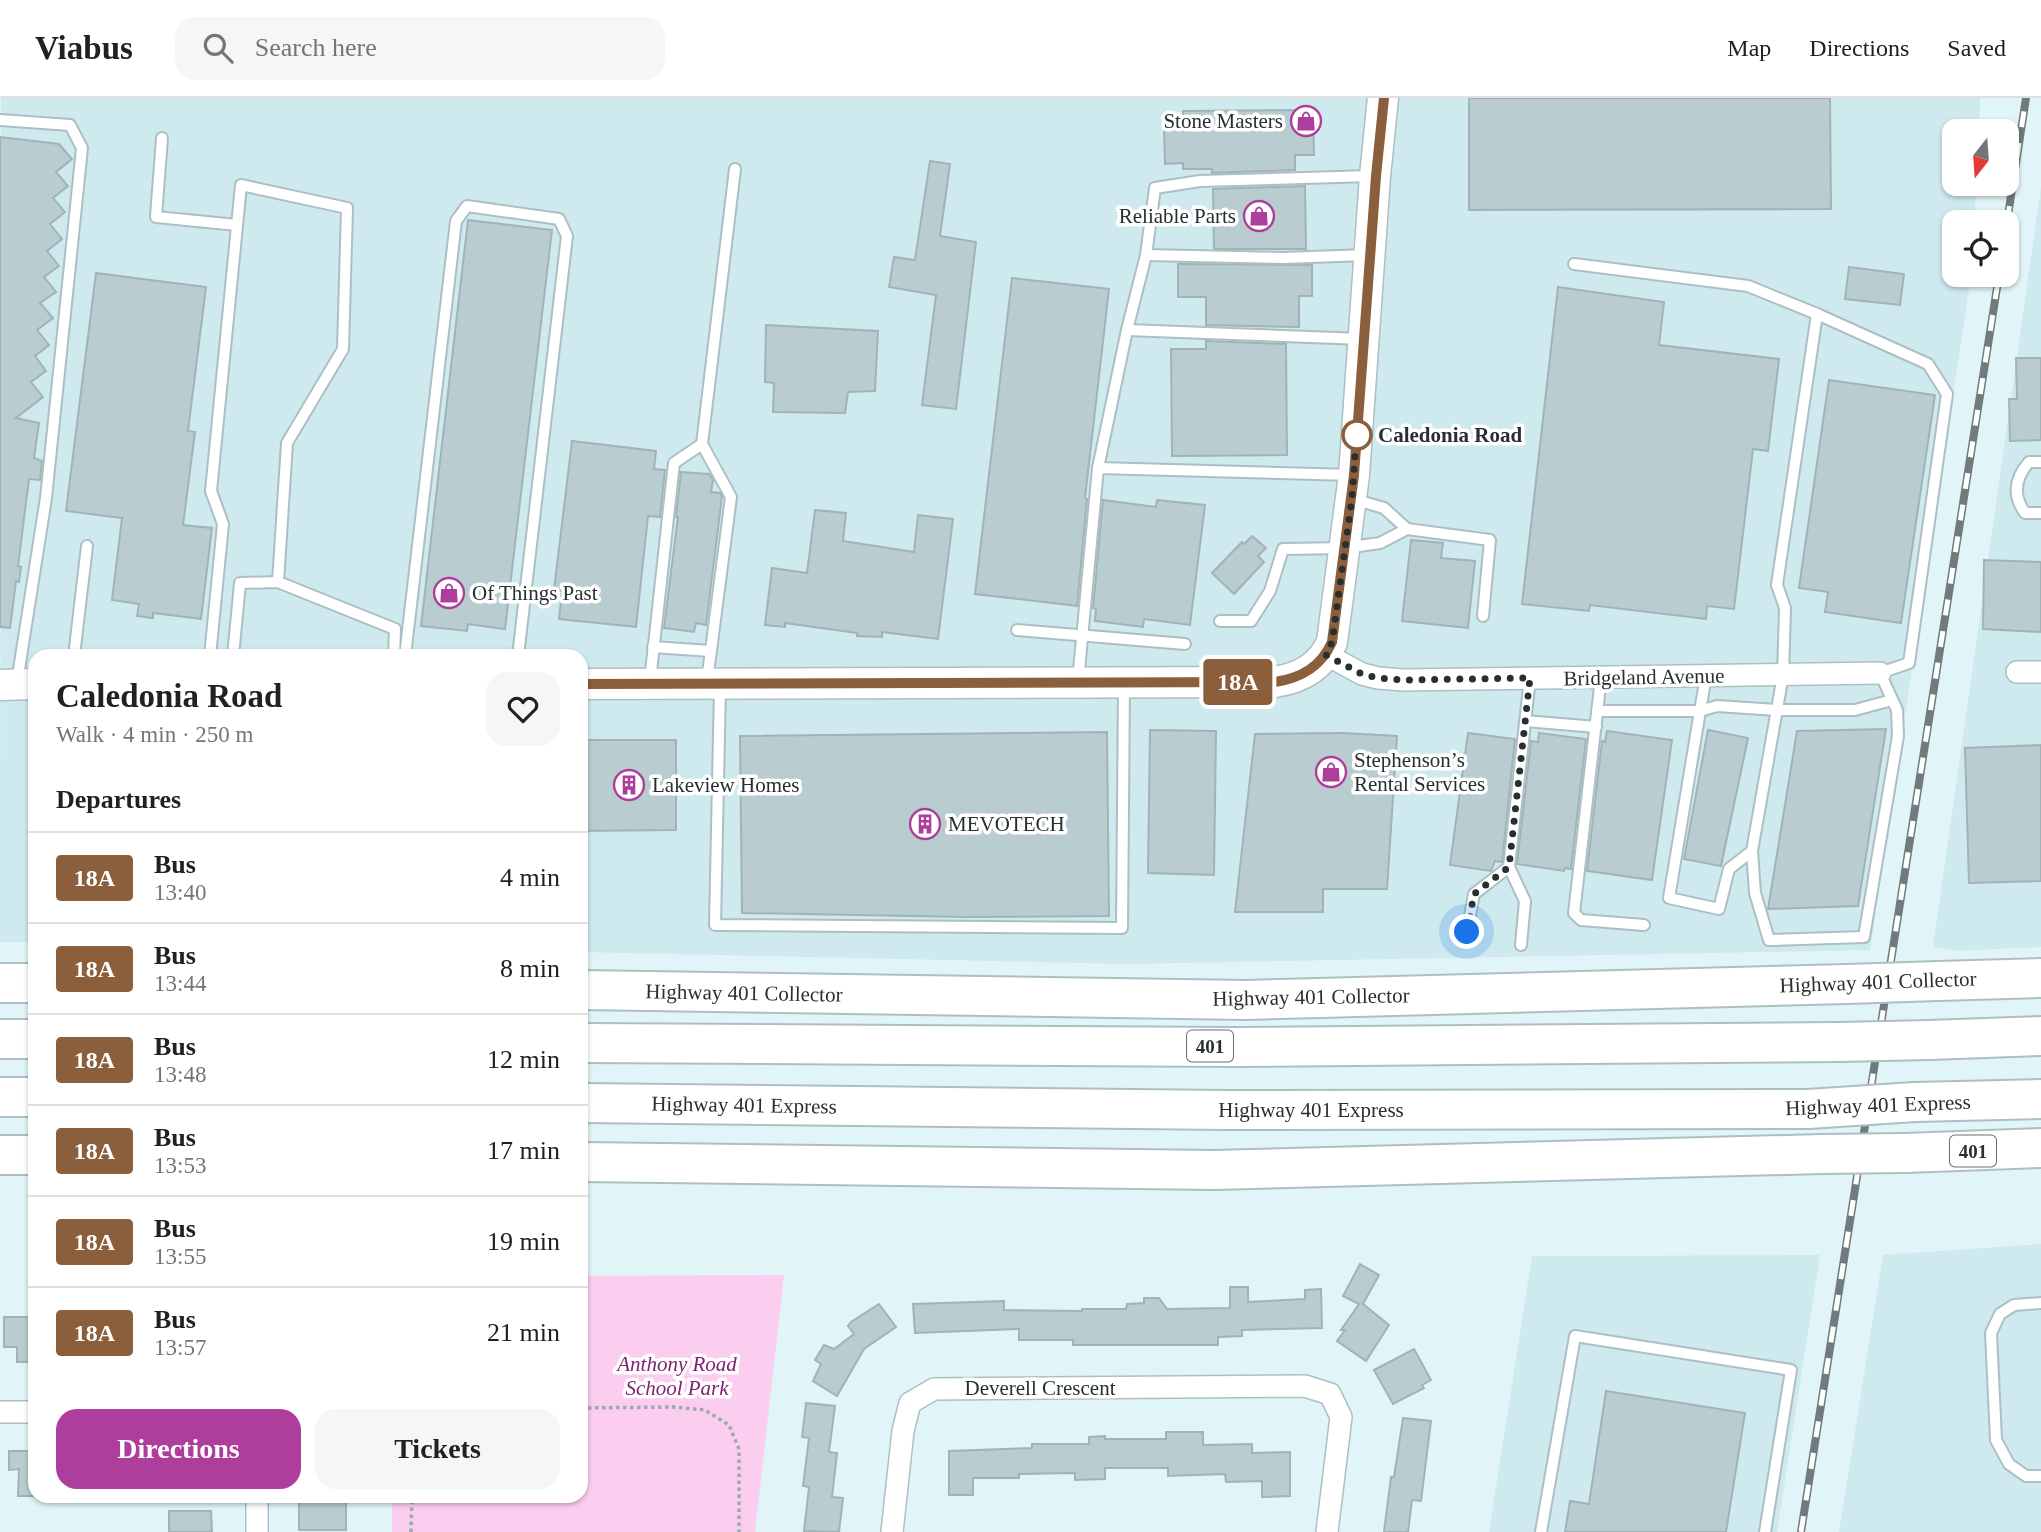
<!DOCTYPE html>
<html lang="en">
<head>
<meta charset="utf-8">
<style>
	body { margin:0; font-family:Georgia,serif; background:#f6f6f6; color:#202124; height:100vh; display:flex; flex-direction:column; font-size:26px; white-space:nowrap }
	* { box-sizing:border-box; margin:0 }
	p { font-size:23px; color:#757577 }
	.icon { flex:none; width:38px; height:38px; fill:none; stroke:currentColor; stroke-width:2; stroke-linecap:round; stroke-linejoin:round }
	.map { position:relative; flex:1; overflow:hidden }
	.panel { position:absolute; left:28px; top:551px; width:560px; height:854px; display:flex; flex-direction:column; background:#fff; border-radius:21px; box-shadow:0 2px 5px #0004 }
	.panel>* { flex:none }
	.badge { padding:0 14px; border-radius:5px; font-size:24px; line-height:46px }
	.needle { width:46px; rotate:197deg }
	.tools { position:absolute; left:1942px; top:21px; display:grid; gap:14px }
	.tools a { display:grid; place-items:center; width:77px; height:77px; border-radius:14px; background:#fff; box-shadow:0 2px 5px #0004; font-size:35px }
	.you { position:absolute; width:35px; height:35px; margin:-18px; border:5px solid #fff; border-radius:50%; background:#1a73e8; box-shadow:0 0 0 10px #1a73e833 }
	.map>.badge { position:absolute; translate:-50% -50%; box-shadow:0 0 0 4px #fff }
	h2 { padding:0 28px; font-size:26px; line-height:63px }
	.round { display:grid; place-items:center; flex:none; width:74px; height:74px; border-radius:21px; background:#f6f6f6 }
	.head { display:flex; align-items:center; justify-content:space-between; height:119px; padding:0 28px }
	h1 { font-size:33px; font-weight:800; line-height:52px }
	.button { display:flex; gap:14px; margin-top:auto; padding:14px 28px }
	.button a { flex:1; height:80px; border-radius:21px; background:#ae3e9b; color:#fff; font-size:28px; font-weight:800; line-height:80px; text-align:center }
	.button a+a { background:#f6f6f6; color:#202124 }
	ul { padding:0; list-style:none }
	li { display:flex; align-items:center; gap:21px; height:91px; padding:0 28px; border-top:2px solid #e0e0e0 }
	li div { flex:1 }
	li b { display:block; font-size:26px }
	li em { font-style:normal }
	li .badge { min-width:77px; font-weight:700; text-align:center }
	header { display:flex; align-items:center; gap:42px; box-sizing:border-box; height:98px; padding:0 35px; background:#fff; border-bottom:2px solid #e0e0e0 }
	header strong { font-size:33px }
	nav { display:flex; gap:38px; margin-inline-start:auto; font-size:24px }
	.search { width:490px; height:63px; background:#f6f6f6; display:flex; align-items:center; gap:18px; box-sizing:border-box; padding:0 24px; border-radius:21px; color:#757577; font-size:26px }
	.map>svg:first-child { display:block }
	.built { fill:#ceeaef }
	.green { fill:#fbceef }
	.building { fill:#b9cccf; stroke:#a1b3b6; stroke-width:2 }
	.lines { fill:none; stroke-linecap:round; stroke-linejoin:round }
	.lane-casing { stroke:#adbfc2; stroke-width:14 }
	.street-casing { stroke:#adbfc2; stroke-width:24 }
	.secondary-casing { stroke:#adbfc2; stroke-width:33 }
	.highway-casing { stroke:#adbfc2; stroke-width:42 }
	.path { stroke:#9baaac; stroke-width:3.5; stroke-dasharray:3.5 3.5; stroke-linecap:butt }
	.lane { stroke:#fff; stroke-width:10 }
	.street { stroke:#fff; stroke-width:21 }
	.secondary { stroke:#fff; stroke-width:30 }
	.highway { stroke:#fff; stroke-width:38 }
	.rail-casing { stroke:#6f7b7d; stroke-width:8 }
	.rail { stroke:#fff; stroke-width:5; stroke-dasharray:16; stroke-linecap:butt }
	.highway-bridge-casing { stroke:#adbfc2; stroke-width:42; stroke-linecap:butt }
	.highway-bridge { stroke:#fff; stroke-width:38 }
	.line-casing { stroke:#fff; stroke-width:16 }
	.line { stroke:#8b5e3c; stroke-width:10 }
	.walk { stroke:#282f30; stroke-width:7; stroke-dasharray:0 12.6 }
	.stop-dot { fill:#fff; stroke:#8b5e3c; stroke-width:3.5 }
	.labels { text-anchor:middle; dominant-baseline:central; stroke-width:7; stroke-linejoin:round; paint-order:stroke }
	.shield { fill:#fff; stroke:#686d6e; stroke-width:2 }
	.shield-label { font-size:19px; font-weight:bold; fill:#282f30 }
	.poi-label { font-size:21px; fill:#282f30; stroke:#fff; text-anchor:start }
	.stop-label { font-size:21px; font-weight:bold; fill:#282f30; stroke:#fff; text-anchor:start }
	.street-label { font-size:21px; fill:#282f30; stroke:#fff }
	.park-label { font-size:21px; font-style:italic; fill:#822173; stroke:#fff }
</style>
</head>
<body>
<header>
<strong>Viabus</strong>
<div class="search"><svg class="icon" aria-label="search" viewBox="0 0 24 24"><circle cx="10" cy="10" r="6"/><path d="M15 15l6 6"/></svg>Search here</div>
<nav><a>Map</a><a>Directions</a><a>Saved</a></nav>
</header>
<div class="map">
<svg width="2041" height="1434" viewBox="0 0 2041 1434">
	<rect width="100%" height="100%" fill="#e1f4f7"/>
	<g class="built">
		<path d="M 1,0 L 1980,0 L 1979,33 L 1955,33 L 1955,86 L 1976,86 L 1974,124 L 1955,124 L 1955,177 L 1971,177 L 1870,852 L 1128,866 L 581,854 L 581,558 L 35,558 L 35,844 L 0,844 Z"/>
		<path d="M 2041,89 L 2041,849 L 1957,853 L 1933,849 Z"/>
		<path d="M 2041,1146 L 2041,1434 L 1839,1434 L 1883,1157 Z"/>
		<path d="M 1820,1157 L 1777,1434 L 1489,1434 L 1532,1158 Z"/>
	</g>
	<path class="green" d="M 784,1177 L 755,1434 L 392,1434 L 392,1398 L 581,1398 L 581,1178 Z"/>
	<g class="building">
		<path d="M 1469,0 L 1830,0 L 1831,111 L 1469,112 Z"/>
		<path d="M 1313,12 L 1314,57 L 1295,57 L 1295,72 L 1212,75 L 1212,71 L 1183,71 L 1183,65 L 1165,66 L 1164,29 L 1183,29 L 1183,13 Z"/>
		<path d="M 0,39 L 59,46 L 72,61 L 56,74 L 68,88 L 53,100 L 65,114 L 50,126 L 62,141 L 47,153 L 59,168 L 44,179 L 56,194 L 40,205 L 53,220 L 37,232 L 49,247 L 35,258 L 46,273 L 31,284 L 43,299 L 16,320 L 39,325 L 34,360 L 42,363 L 40,382 L 29,381 L 18,468 L 21,469 L 19,484 L 16,483 L 10,530 L 0,529 Z"/>
		<path d="M 930,63 L 950,66 L 940,138 L 976,144 L 956,311 L 922,307 L 936,197 L 889,189 L 894,159 L 915,162 Z"/>
		<path d="M 1305,88 L 1306,151 L 1214,151 L 1213,91 Z"/>
		<path d="M 468,122 L 552,132 L 505,531 L 468,526 L 467,533 L 421,528 Z"/>
		<path d="M 1178,166 L 1312,167 L 1312,198 L 1299,198 L 1299,229 L 1206,227 L 1206,199 L 1178,199 Z"/>
		<path d="M 1849,169 L 1904,176 L 1900,207 L 1845,201 Z"/>
		<path d="M 96,175 L 206,189 L 188,333 L 195,334 L 183,427 L 212,430 L 201,521 L 153,515 L 153,520 L 137,518 L 139,506 L 112,502 L 122,420 L 66,413 Z"/>
		<path d="M 1012,180 L 1109,191 L 1085,400 L 1087,401 L 1077,508 L 975,496 Z"/>
		<path d="M 1558,189 L 1664,204 L 1659,247 L 1779,261 L 1768,353 L 1753,351 L 1734,511 L 1707,508 L 1706,521 L 1590,507 L 1589,513 L 1522,506 Z"/>
		<path d="M 766,227 L 878,233 L 875,293 L 848,294 L 845,315 L 773,314 L 774,285 L 765,284 Z"/>
		<path d="M 1206,243 L 1286,246 L 1287,357 L 1172,358 L 1171,251 L 1206,251 Z"/>
		<path d="M 2016,260 L 2041,260 L 2041,342 L 2010,343 L 2009,301 L 2017,301 Z"/>
		<path d="M 1829,282 L 1935,297 L 1901,525 L 1825,514 L 1828,494 L 1799,490 Z"/>
		<path d="M 572,343 L 656,353 L 654,371 L 665,372 L 660,419 L 648,418 L 636,529 L 559,521 L 562,493 L 554,492 Z"/>
		<path d="M 681,374 L 709,376 L 713,382 L 711,394 L 720,395 L 722,398 L 706,527 L 696,525 L 694,534 L 664,530 L 678,419 L 676,419 Z"/>
		<path d="M 1103,402 L 1156,409 L 1157,402 L 1205,407 L 1190,527 L 1144,521 L 1143,529 L 1095,523 L 1096,511 L 1093,510 Z"/>
		<path d="M 815,412 L 846,415 L 843,443 L 914,454 L 918,417 L 953,421 L 938,541 L 882,534 L 882,539 L 857,538 L 857,535 L 785,525 L 785,529 L 765,527 L 772,470 L 807,475 Z"/>
		<path d="M 1252,438 L 1266,450 L 1258,458 L 1264,464 L 1234,496 L 1212,475 L 1242,444 L 1244,446 Z"/>
		<path d="M 1411,442 L 1443,445 L 1441,460 L 1475,463 L 1468,530 L 1402,523 Z"/>
		<path d="M 1984,462 L 2041,464 L 2041,534 L 1983,531 Z"/>
		<path d="M 1886,631 L 1858,808 L 1768,811 L 1797,633 Z"/>
		<path d="M 1150,632 L 1216,633 L 1214,777 L 1148,775 Z"/>
		<path d="M 1708,632 L 1748,640 L 1721,768 L 1684,761 Z"/>
		<path d="M 1607,633 L 1672,642 L 1652,782 L 1587,773 L 1602,643 L 1605,644 Z"/>
		<path d="M 1107,634 L 1109,818 L 964,819 L 742,815 L 740,638 Z"/>
		<path d="M 1343,635 L 1397,638 L 1387,791 L 1323,791 L 1323,814 L 1235,814 L 1255,636 Z"/>
		<path d="M 1468,635 L 1515,641 L 1502,764 L 1495,763 L 1491,773 L 1450,767 Z"/>
		<path d="M 1539,635 L 1586,641 L 1571,771 L 1565,770 L 1564,773 L 1517,766 L 1531,643 L 1538,644 Z"/>
		<path d="M 581,642 L 676,642 L 676,732 L 581,733 Z"/>
		<path d="M 2041,647 L 2041,783 L 1969,785 L 1965,650 Z"/>
		<path d="M 1360,1166 L 1379,1177 L 1363,1206 L 1389,1227 L 1366,1263 L 1337,1243 L 1345,1232 L 1341,1232 L 1359,1206 L 1343,1198 Z"/>
		<path d="M 1230,1189 L 1248,1189 L 1248,1204 L 1305,1201 L 1305,1192 L 1321,1191 L 1322,1230 L 1242,1232 L 1242,1238 L 1218,1239 L 1218,1247 L 1073,1247 L 1073,1242 L 1019,1242 L 1019,1231 L 915,1235 L 913,1206 L 1004,1203 L 1004,1212 L 1082,1213 L 1082,1211 L 1126,1211 L 1127,1206 L 1144,1205 L 1144,1200 L 1159,1200 L 1167,1211 L 1230,1210 Z"/>
		<path d="M 879,1206 L 896,1229 L 864,1251 L 837,1298 L 813,1283 L 821,1266 L 815,1262 L 824,1247 L 834,1251 L 854,1236 L 848,1228 L 851,1224 Z"/>
		<path d="M 4,1219 L 35,1219 L 35,1264 L 17,1264 L 17,1249 L 4,1249 Z"/>
		<path d="M 1414,1251 L 1431,1282 L 1422,1287 L 1424,1290 L 1393,1306 L 1374,1272 Z"/>
		<path d="M 1606,1293 L 1745,1315 L 1726,1434 L 1565,1434 L 1570,1403 L 1589,1406 Z"/>
		<path d="M 806,1305 L 835,1308 L 829,1354 L 837,1355 L 832,1399 L 843,1400 L 839,1434 L 804,1433 L 809,1389 L 803,1388 L 809,1340 L 802,1339 Z"/>
		<path d="M 1403,1320 L 1431,1323 L 1421,1403 L 1412,1402 L 1408,1434 L 1384,1434 L 1391,1379 L 1394,1379 Z"/>
		<path d="M 1166,1334 L 1203,1334 L 1203,1347 L 1252,1346 L 1252,1355 L 1290,1354 L 1290,1398 L 1262,1399 L 1262,1383 L 1226,1384 L 1225,1376 L 1168,1378 L 1168,1370 L 1105,1370 L 1105,1381 L 1075,1382 L 1075,1375 L 1019,1376 L 1019,1380 L 973,1380 L 973,1397 L 949,1397 L 949,1353 L 1032,1350 L 1032,1346 L 1089,1346 L 1089,1339 L 1105,1338 L 1105,1341 L 1166,1341 Z"/>
		<path d="M 9,1353 L 35,1353 L 35,1398 L 18,1398 L 19,1371 L 9,1372 Z"/>
		<rect x="299" y="1398" width="47" height="34"/>
		<path d="M 169,1413 L 211,1413 L 212,1434 L 169,1434 Z"/>
	</g>
	<g class="lines">
		<g class="lane-casing">
			<g id="lane">
				<path d="M 0,22 L 70,27 L 82,50 L 46,400 L 17,584"/>
				<path d="M 162,40 L 156,119 L 237,127"/>
				<path d="M 1367,157 L 1283,160 L 1146,157 L 1155,90 L 1200,83 L 1371,78"/>
				<path d="M 1574,166 L 1748,188 L 1817,216"/>
				<path d="M 1127,232 L 1362,241"/>
				<path d="M 2041,364 L 2029,364 C 2015,380 2012,397 2025,415 L 2041,415"/>
				<path d="M 1098,370 L 1127,232 L 1146,157"/>
				<path d="M 1353,401 L 1384,410 L 1407,431"/>
				<path d="M 1220,523 L 1251,523 L 1270,493 L 1283,451 L 1345,450 L 1380,445 L 1407,431 L 1490,442 L 1483,518"/>
				<path d="M 1017,532 L 1185,546"/>
				<path d="M 653,549 L 711,553"/>
				<path d="M 74,558 L 87,448"/>
				<path d="M 210,558 L 223,426 L 211,393 L 241,87 L 347,110 L 343,251 L 287,345 L 278,484"/>
				<path d="M 233,558 L 240,485 L 278,484 L 395,531 L 394,558"/>
				<path d="M 405,558 L 456,123 L 467,108 L 559,121 L 567,138 L 518,558"/>
				<path d="M 1601,580 L 1574,815 L 1581,822 L 1644,827"/>
				<path d="M 650,583 L 674,365 L 702,346"/>
				<path d="M 707,583 L 731,399 L 702,346 L 735,71"/>
				<path d="M 1078,583 L 1098,370 L 1351,377"/>
				<path d="M 720,589 L 715,827 L 1122,830 L 1124,587"/>
				<path d="M 1597,613 L 1700,613 L 1706,578"/>
				<path d="M 1525,623 L 1596,629"/>
				<path d="M 1752,753 L 1755,795 L 1769,842 L 1864,839 L 1898,638 L 1897,612 L 1880,575 L 1909,565 L 1947,296 L 1928,266 L 1817,216 L 1777,487 L 1785,510 L 1783,577 L 1752,753 L 1729,771 L 1719,811 L 1669,800 L 1700,613 L 1717,608 L 1777,612 L 1855,612 L 1892,602"/>
				<path d="M 1509,769 L 1525,803 L 1521,847"/>
				<path d="M 1467,834 L 1474,796 L 1509,769 L 1530,580"/>
				<path d="M 2041,1205 L 2014,1207 L 2000,1216 L 1991,1235 L 1996,1342 L 2009,1366 L 2026,1378 L 2041,1378"/>
				<path d="M 1541,1434 L 1575,1238 L 1791,1272 L 1765,1434"/>
			</g>
		</g>
		<g class="street-casing">
			<g id="street">
				<path d="M 1327,557 L 1362,576 L 1378,580 L 1403,582 L 1880,575"/>
				<path d="M 2017,574 L 2041,574"/>
				<path d="M 0,1314 L 35,1314"/>
				<path d="M 257,1398 L 257,1434"/>
				<path d="M 892,1434 L 903,1333 L 910,1305 L 934,1291 L 1305,1288 L 1330,1296 L 1341,1319 L 1327,1434"/>
			</g>
		</g>
		<g class="secondary-casing">
			<g id="secondary">
				<path d="M 581,586 L 1275,584 C 1301,580 1321,569 1332,544 L 1354,377 L 1375,78 L 1383,0"/>
				<path d="M 0,587 L 35,586"/>
			</g>
		</g>
		<g class="highway-casing">
			<g id="highway">
				<path d="M 1938,883 L 2041,880"/>
				<path d="M 0,885 L 35,885"/>
				<path d="M 581,892 L 1246,902 L 1847,886"/>
				<path d="M 0,941 L 35,941"/>
				<path d="M 1929,942 L 2041,938"/>
				<path d="M 581,945 L 1237,949 L 1839,944"/>
				<path d="M 0,999 L 35,999"/>
				<path d="M 1915,1004 L 2041,1001"/>
				<path d="M 581,1005 L 1226,1012 L 1808,1011"/>
				<path d="M 1905,1055 L 2041,1050"/>
				<path d="M 0,1057 L 35,1057"/>
				<path d="M 581,1064 L 1214,1072 L 1822,1056"/>
			</g>
		</g>
		<g class="path">
			<path d="M 581,1310 L 674,1309 L 705,1312 L 729,1327 L 739,1351 L 739,1434"/>
			<path d="M 411,1434 L 412,1398"/>
		</g>
		<use href="#lane" class="lane"/>
		<use href="#street" class="street"/>
		<use href="#secondary" class="secondary"/>
		<use href="#highway" class="highway"/>
		<g class="rail-casing">
			<g id="rail">
				<path d="M 2007,124 L 2026,0"/>
				<path d="M 1801,1434 L 1999,177"/>
			</g>
		</g>
		<use href="#rail" class="rail"/>
		<g class="highway-bridge-casing">
			<g id="highway-bridge">
				<path d="M 1847,886 L 1938,883"/>
				<path d="M 1839,944 L 1929,942"/>
				<path d="M 1808,1011 L 1915,1004"/>
				<path d="M 1822,1056 L 1905,1055"/>
			</g>
		</g>
		<use href="#highway-bridge" class="highway-bridge"/>
	</g>
	<g class="lines">
		<g class="line-casing">
			<path id="line" d="M 581,586 L 1275,584 C 1301,580 1321,569 1332,544 L 1354,377 L 1376,78 L 1384,0"/>
		</g>
		<use href="#line" class="line"/>
		<path class="walk" d="M 1357,337 L 1357,329 L 1352,400 L 1332,544 L 1326,557 L 1362,576 L 1378,580 L 1403,582 L 1530,580 L 1509,769 L 1474,796 L 1467,834"/>
	</g>
	<defs>
		<g id="shop-ring" transform="scale(1.575)"><circle r="9.5" fill="#fff" stroke="#ae3e9b" stroke-width="1.5"/><path d="M-5-2.5h2.3a2.7 3.5 0 0 1 5.4 0H5L5.5 6h-11ZM-1.5-2.5h3a1.5 2.3 0 0 0-3 0Z" fill="#ae3e9b"/></g>
		<g id="building-ring" transform="scale(1.575)"><circle r="9.5" fill="#fff" stroke="#ae3e9b" stroke-width="1.5"/><path d="M-4-6H4V6H1V3H-1V6H-4ZM-2.5-4.3h1.7v1.8h-1.7ZM.8-4.3h1.7v1.8H.8ZM-2.5-1h1.7V.8h-1.7ZM.8-1h1.7V.8H.8Z" fill="#ae3e9b"/></g>
	</defs>
	<g fill-rule="evenodd">
		<use href="#shop-ring" x="1306" y="23"/>
		<use href="#shop-ring" x="1259" y="118"/>
		<use href="#shop-ring" x="449" y="495"/>
		<use href="#shop-ring" x="1331" y="674"/>
		<use href="#building-ring" x="629" y="687"/>
		<use href="#building-ring" x="925" y="726"/>
	</g>
	<circle class="stop-dot" cx="1357" cy="337" r="14"/>
	<g class="labels">
		<g class="shield">
			<rect x="1187" y="932.5" width="46" height="31" rx="5"/>
			<rect x="1950" y="1037.5" width="46" height="31" rx="5"/>
		</g>
		<g class="shield-label">
			<text x="1210" y="948">401</text>
			<text x="1973" y="1053">401</text>
		</g>
		<g class="poi-label">
			<text x="1283" y="23" text-anchor="end">Stone Masters</text>
			<text x="1236" y="118" text-anchor="end">Reliable Parts</text>
			<text x="472" y="495">Of Things Past</text>
			<text x="1354" y="662">Stephenson’s<tspan x="1354" dy="24">Rental Services</tspan></text>
			<text x="652" y="687">Lakeview Homes</text>
			<text x="948" y="726">MEVOTECH</text>
		</g>
		<g class="stop-label">
			<text x="1378" y="337">Caledonia Road</text>
		</g>
		<g class="street-label">
			<text transform="translate(1644 579) rotate(-1)">Bridgeland Avenue</text>
			<text transform="translate(1878 884) rotate(-2)">Highway 401 Collector</text>
			<text transform="translate(744 895) rotate(1)">Highway 401 Collector</text>
			<text transform="translate(1311 899) rotate(-1)">Highway 401 Collector</text>
			<text transform="translate(744 1007) rotate(1)">Highway 401 Express</text>
			<text transform="translate(1878 1007) rotate(-2)">Highway 401 Express</text>
			<text x="1311" y="1012">Highway 401 Express</text>
			<text x="1040" y="1290">Deverell Crescent</text>
		</g>
		<g class="park-label">
			<text x="677" y="1266">Anthony Road<tspan x="677" dy="24">School Park</tspan></text>
		</g>
	</g>
</svg>
<div class="tools">
<a><svg class="needle" viewBox="-14 -14 28 28"><path d="M0-13l5 13h-10z" fill="#e53935"/><path d="M0 13l5-13h-10z" fill="#757577"/></svg></a>
<a><svg class="icon" aria-label="locate" viewBox="0 0 24 24"><circle cx="12" cy="12" r="6"/><path d="M12 2v4M12 18v4M2 12h4M18 12h4"/></svg></a>
</div>
<div class="you" style="left:1467px;top:834px"></div>
<b class="badge" style="left:1238px;top:584px;background:#8b5e3c;color:#fff">18A</b>
<section class="panel">
<div class="head"><div><h1>Caledonia Road</h1><p>Walk · 4 min · 250 m</p></div><a class="round"><svg class="icon" aria-label="heart" viewBox="0 0 24 24"><path d="M12 20l-8-8c-3-5 5-10 8-4 3-6 11-1 8 4z"/></svg></a></div>
<h2>Departures</h2>
<ul>
<li><span class="badge" style="background:#8b5e3c;color:#fff">18A</span><div><b>Bus</b><p>13:40</p></div><em>4 min</em></li>
<li><span class="badge" style="background:#8b5e3c;color:#fff">18A</span><div><b>Bus</b><p>13:44</p></div><em>8 min</em></li>
<li><span class="badge" style="background:#8b5e3c;color:#fff">18A</span><div><b>Bus</b><p>13:48</p></div><em>12 min</em></li>
<li><span class="badge" style="background:#8b5e3c;color:#fff">18A</span><div><b>Bus</b><p>13:53</p></div><em>17 min</em></li>
<li><span class="badge" style="background:#8b5e3c;color:#fff">18A</span><div><b>Bus</b><p>13:55</p></div><em>19 min</em></li>
<li><span class="badge" style="background:#8b5e3c;color:#fff">18A</span><div><b>Bus</b><p>13:57</p></div><em>21 min</em></li>
</ul>
<div class="button"><a>Directions</a><a>Tickets</a></div>
</section>
</div>
</body>
</html>
